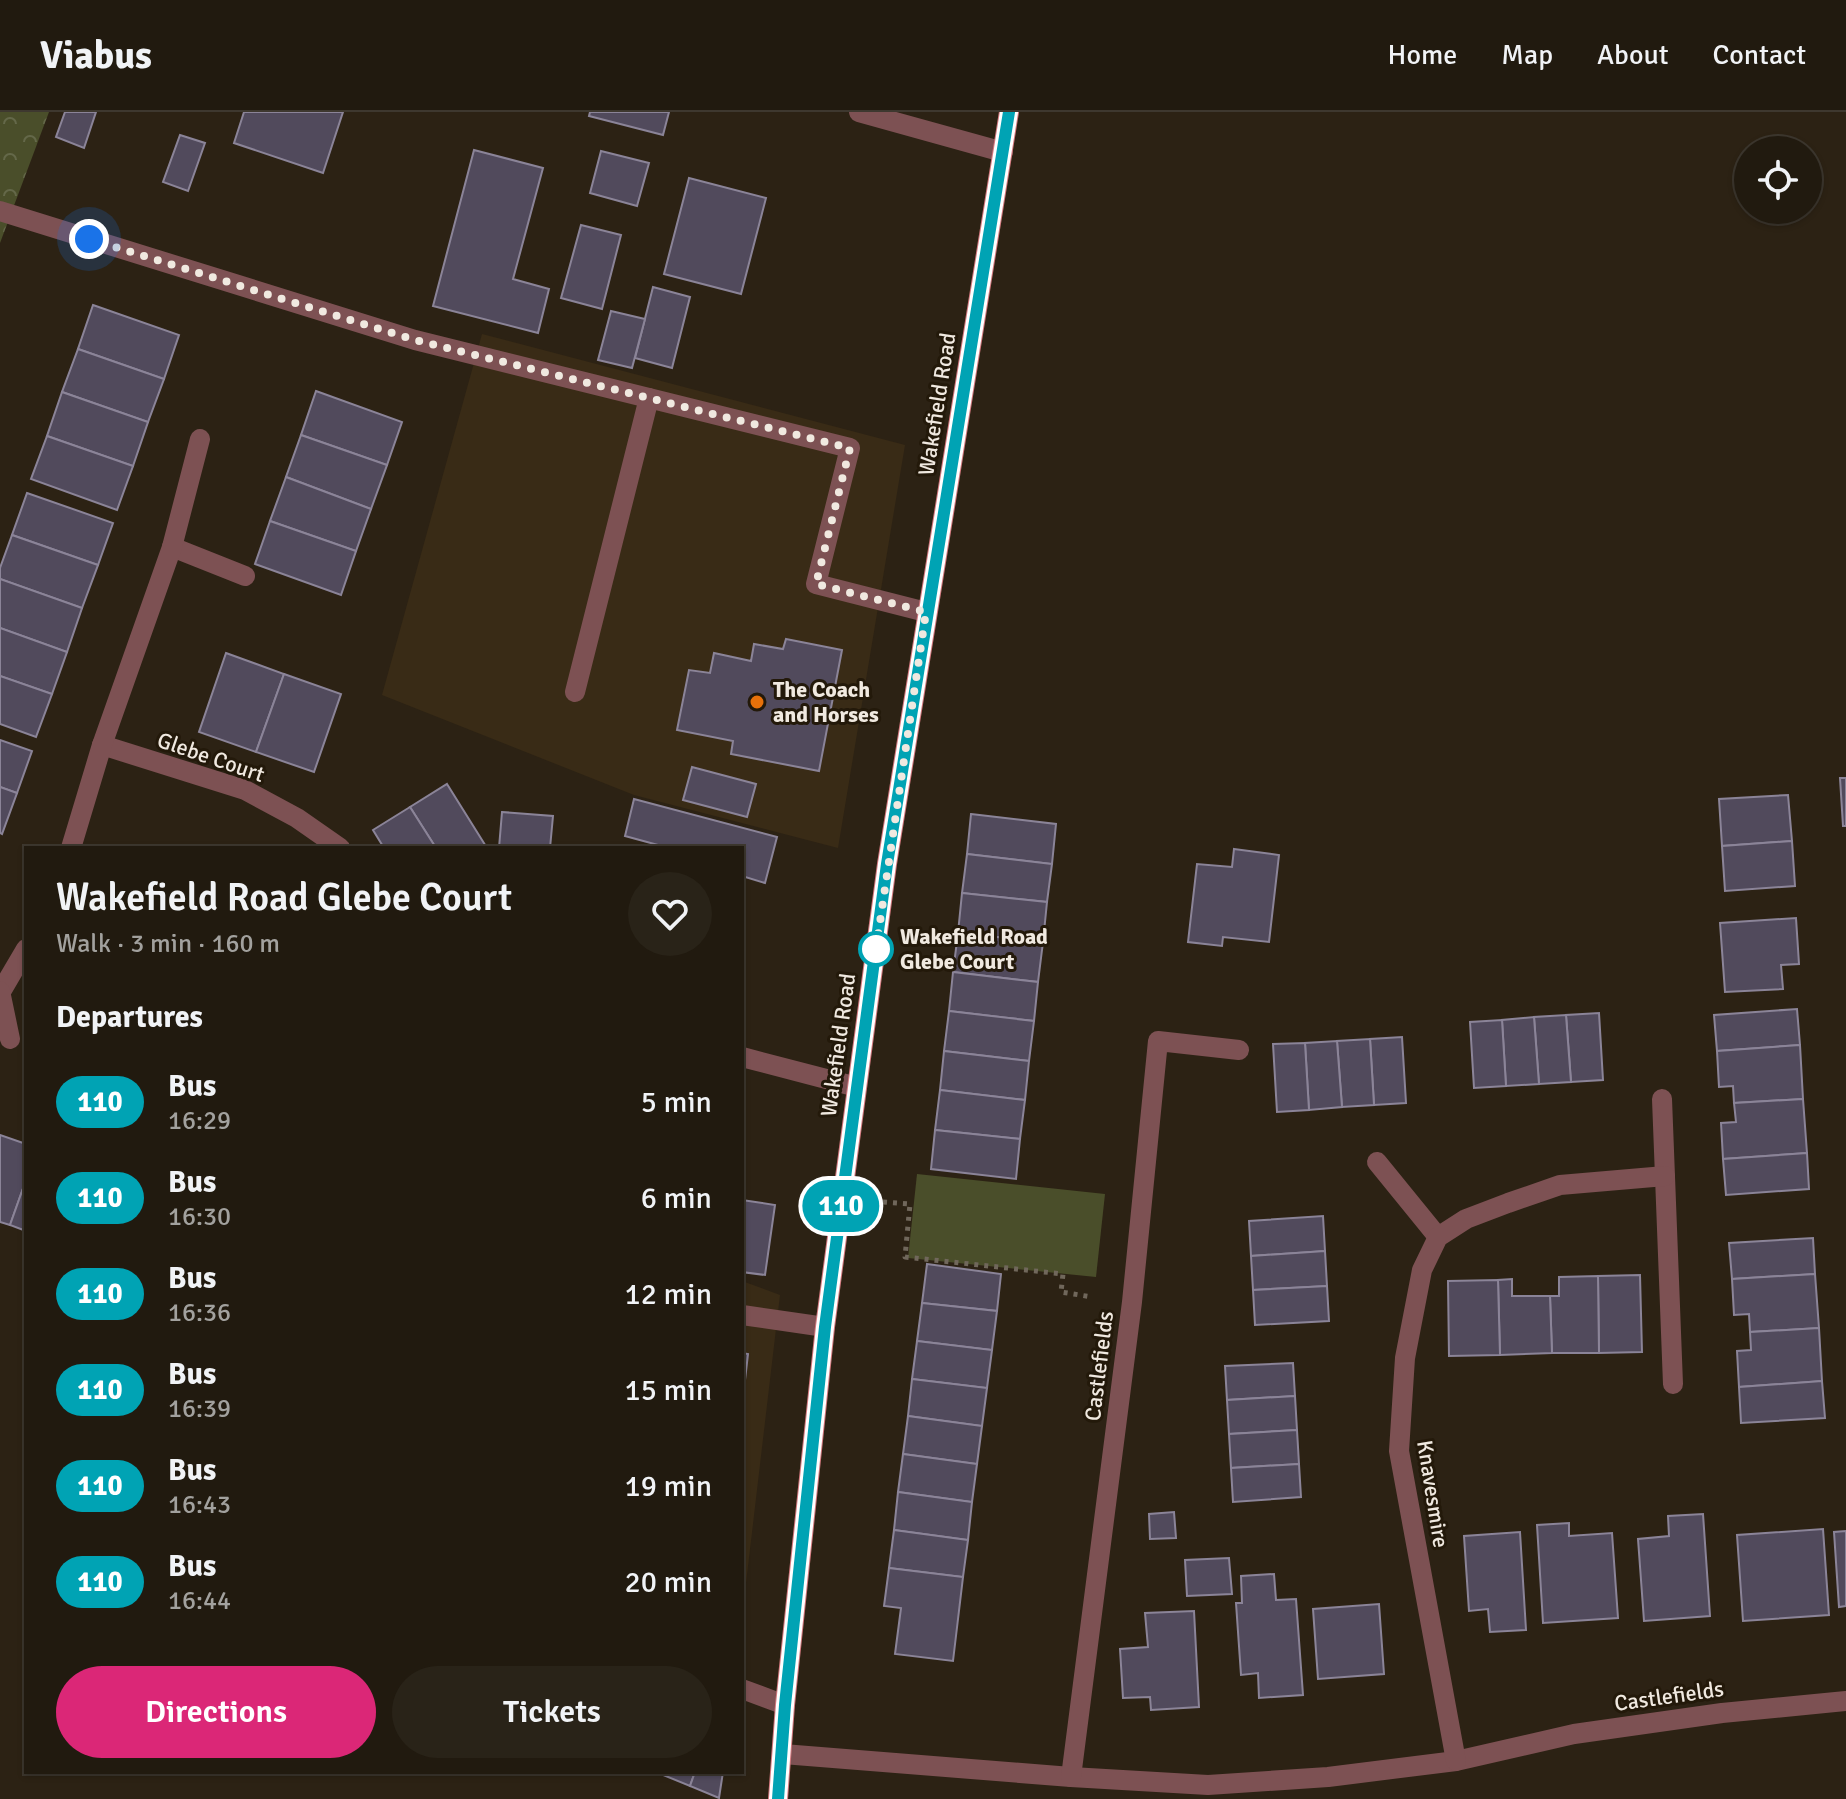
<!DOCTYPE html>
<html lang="en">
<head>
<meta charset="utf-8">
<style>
	body { margin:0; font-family:Signika,sans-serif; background:#292318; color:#f1f3f6; height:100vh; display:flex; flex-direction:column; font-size:30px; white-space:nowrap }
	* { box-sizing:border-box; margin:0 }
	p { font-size:26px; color:#a2a19e }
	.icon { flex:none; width:44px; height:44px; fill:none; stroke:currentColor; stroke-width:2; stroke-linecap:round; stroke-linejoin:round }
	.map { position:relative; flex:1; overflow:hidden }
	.panel { position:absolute; left:24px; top:734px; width:720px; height:928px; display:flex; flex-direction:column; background:#211a0f; border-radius:0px; box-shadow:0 2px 6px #0004,0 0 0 2px #3e382f }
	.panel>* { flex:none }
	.badge { padding:0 16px; border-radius:26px; font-size:28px; line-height:52px }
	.buttons { position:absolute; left:1734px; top:24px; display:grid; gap:16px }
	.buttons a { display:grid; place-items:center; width:88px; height:88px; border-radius:50%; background:#211a0f; box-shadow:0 2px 6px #0004,0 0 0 2px #3e382f; font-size:40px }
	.you { position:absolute; width:40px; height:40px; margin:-20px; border:6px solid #fff; border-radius:50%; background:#1a73e8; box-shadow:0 0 0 12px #1a73e833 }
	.map>.badge { position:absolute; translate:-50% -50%; box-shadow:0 0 0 4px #fff }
	h2 { padding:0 32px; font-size:30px; line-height:72px }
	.round { display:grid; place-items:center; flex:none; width:84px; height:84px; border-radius:42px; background:#292318 }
	.head { display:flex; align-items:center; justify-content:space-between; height:136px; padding:0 32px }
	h1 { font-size:38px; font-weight:600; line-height:60px }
	.cta { display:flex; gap:16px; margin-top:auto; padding:16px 32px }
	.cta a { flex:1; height:92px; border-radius:48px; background:#db2777; color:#fff; font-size:32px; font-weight:600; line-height:92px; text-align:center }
	.cta a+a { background:#292318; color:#f1f3f6 }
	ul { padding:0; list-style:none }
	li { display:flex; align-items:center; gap:24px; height:96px; padding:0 32px }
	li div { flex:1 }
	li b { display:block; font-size:30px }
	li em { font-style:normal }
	li .badge { min-width:88px; font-weight:700; text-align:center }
	header { display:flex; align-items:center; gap:48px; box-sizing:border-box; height:112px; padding:0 40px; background:#211a0f; border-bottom:2px solid #3e382f }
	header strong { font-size:38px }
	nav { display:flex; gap:44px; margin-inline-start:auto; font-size:28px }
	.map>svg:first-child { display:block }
	.built { fill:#392b16 }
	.green { fill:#4a4e2a }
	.park { fill:url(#park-crowns) }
	.building { fill:#514a5c; stroke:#8b8498; stroke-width:2 }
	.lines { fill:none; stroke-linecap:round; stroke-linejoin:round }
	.path { stroke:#70675b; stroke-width:5; stroke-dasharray:4 6; stroke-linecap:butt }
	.service { stroke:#7d5153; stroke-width:20 }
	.minor { stroke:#7d5153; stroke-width:20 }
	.primary { stroke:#d57b81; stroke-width:20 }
	.line-casing { stroke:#fff; stroke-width:18 }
	.line { stroke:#00a3b4; stroke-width:12 }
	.walk { stroke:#f0e9e0; stroke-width:8; stroke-dasharray:0 14.4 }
	.food-dot { fill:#e8710a; stroke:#23190a; stroke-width:3 }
	.stop-dot { fill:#fff; stroke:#00a3b4; stroke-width:4 }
	.labels { text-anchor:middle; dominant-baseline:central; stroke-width:6; stroke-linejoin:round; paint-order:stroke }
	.street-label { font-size:22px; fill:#f0e9e0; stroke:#23190a }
	.poi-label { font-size:22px; font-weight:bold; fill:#f0e9e0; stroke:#23190a; text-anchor:start }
	.stop-label { font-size:22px; font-weight:bold; fill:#f0e9e0; stroke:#23190a; text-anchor:start }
</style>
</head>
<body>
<header>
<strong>Viabus</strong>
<nav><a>Home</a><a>Map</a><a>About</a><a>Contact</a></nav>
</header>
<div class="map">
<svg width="1846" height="1687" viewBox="0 0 1846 1687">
	<defs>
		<pattern id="park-crowns" width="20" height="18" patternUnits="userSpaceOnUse" patternTransform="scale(2)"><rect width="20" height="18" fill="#4a4e2a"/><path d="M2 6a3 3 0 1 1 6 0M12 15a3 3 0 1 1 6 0" fill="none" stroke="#646849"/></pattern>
	</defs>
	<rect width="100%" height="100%" fill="#2c2214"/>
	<g class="built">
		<path d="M 482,222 L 905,333 L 838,736 L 634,683 L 382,583 Z"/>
		<path d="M 742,1169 L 780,1183 L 742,1505 Z"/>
	</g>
	<path class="green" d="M 917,1062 L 1105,1082 L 1096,1165 L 908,1146 Z"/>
	<path class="park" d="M 0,0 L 49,0 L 0,131 Z"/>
	<g class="building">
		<path d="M 65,0 L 96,0 L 84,36 L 56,25 Z"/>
		<path d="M 244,0 L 343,0 L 323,61 L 234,31 Z"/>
		<path d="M 590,0 L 669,0 L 663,23 L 589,4 Z"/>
		<path d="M 180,23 L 205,31 L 188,79 L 163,70 Z"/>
		<path d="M 474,38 L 543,56 L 513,167 L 549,177 L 538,221 L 433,194 Z"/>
		<path d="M 601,39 L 649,51 L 637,94 L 590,81 Z"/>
		<path d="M 689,66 L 766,86 L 741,182 L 664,162 Z"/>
		<path d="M 581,113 L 621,123 L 602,197 L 561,186 Z"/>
		<path d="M 653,175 L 690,185 L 672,256 L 635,246 Z"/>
		<path d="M 93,193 L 179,223 L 164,267 L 78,237 Z"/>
		<path d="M 611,199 L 645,207 L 632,256 L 598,248 Z"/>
		<path d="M 78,237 L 164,267 L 148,310 L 62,280 Z"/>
		<path d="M 316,279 L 402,310 L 387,353 L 301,323 Z"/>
		<path d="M 62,280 L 148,310 L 133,354 L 47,324 Z"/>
		<path d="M 301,323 L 387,353 L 371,397 L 286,365 Z"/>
		<path d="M 47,324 L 133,354 L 117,398 L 31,367 Z"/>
		<path d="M 286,365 L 371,397 L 356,439 L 270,409 Z"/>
		<path d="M 27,381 L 113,411 L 98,453 L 12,423 Z"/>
		<path d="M 270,409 L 356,439 L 341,483 L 255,452 Z"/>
		<path d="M 12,423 L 98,453 L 82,496 L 0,467 L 0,456 Z"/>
		<path d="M 0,467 L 82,496 L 67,540 L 0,516 Z"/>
		<path d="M 0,516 L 67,540 L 52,582 L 0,564 Z"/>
		<path d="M 786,527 L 842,538 L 819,659 L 731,642 L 733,629 L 677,618 L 689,558 L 710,561 L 714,541 L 751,549 L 754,532 L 783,537 Z"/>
		<path d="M 226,541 L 284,562 L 256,640 L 199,620 Z"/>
		<path d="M 284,562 L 341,582 L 314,660 L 256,640 Z"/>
		<path d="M 0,564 L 52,582 L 36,625 L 0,612 Z"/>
		<path d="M 0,628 L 32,639 L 17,681 L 0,675 Z"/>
		<path d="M 692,655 L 756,672 L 747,705 L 683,688 Z"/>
		<path d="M 1840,666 L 1846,666 L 1846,714 L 1843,714 Z"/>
		<path d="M 447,672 L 487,736 L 436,736 L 410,695 Z"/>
		<path d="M 0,675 L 17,681 L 2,722 L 0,721 Z"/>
		<path d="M 1788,683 L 1792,729 L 1722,734 L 1719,687 Z"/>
		<path d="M 634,687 L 777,725 L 765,771 L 742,764 L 742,736 L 669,736 L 625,724 Z"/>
		<path d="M 410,695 L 436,736 L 384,736 L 373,718 Z"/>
		<path d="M 502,700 L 553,704 L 550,736 L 499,736 Z"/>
		<path d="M 971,702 L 1056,712 L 1052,752 L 967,742 Z"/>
		<path d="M 1792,729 L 1795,774 L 1725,779 L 1722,734 Z"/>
		<path d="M 1234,737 L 1279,743 L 1269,830 L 1223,825 L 1222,834 L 1188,830 L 1197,752 L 1232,755 Z"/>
		<path d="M 967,742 L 1052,752 L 1047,790 L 962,781 Z"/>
		<path d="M 962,781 L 1047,790 L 1043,830 L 958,821 Z"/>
		<path d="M 1796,806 L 1799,852 L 1781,853 L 1783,877 L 1725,880 L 1720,811 Z"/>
		<path d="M 958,821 L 1043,830 L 1038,870 L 953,860 Z"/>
		<path d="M 953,860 L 1038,870 L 1034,909 L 949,899 Z"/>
		<path d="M 1797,897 L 1800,933 L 1717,939 L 1714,903 Z"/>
		<path d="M 949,899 L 1034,909 L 1029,949 L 944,939 Z"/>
		<path d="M 1599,901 L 1603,968 L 1571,970 L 1566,903 Z"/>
		<path d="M 1566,903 L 1571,970 L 1539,972 L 1534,905 Z"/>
		<path d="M 1534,905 L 1539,972 L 1506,974 L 1502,908 Z"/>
		<path d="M 1502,908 L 1506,974 L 1474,976 L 1470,910 Z"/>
		<path d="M 1402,925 L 1406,991 L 1374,993 L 1370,927 Z"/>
		<path d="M 1370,927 L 1374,993 L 1342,995 L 1337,929 Z"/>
		<path d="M 1337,929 L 1342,995 L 1309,998 L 1305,931 Z"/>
		<path d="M 1305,931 L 1309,998 L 1277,1000 L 1273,932 Z"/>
		<path d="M 1800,933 L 1803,987 L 1734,991 L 1733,974 L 1719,975 L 1717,939 Z"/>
		<path d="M 944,939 L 1029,949 L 1025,988 L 940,978 Z"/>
		<path d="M 940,978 L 1025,988 L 1020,1027 L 935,1018 Z"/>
		<path d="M 1803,987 L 1807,1041 L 1723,1047 L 1721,1011 L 1736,1010 L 1734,991 Z"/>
		<path d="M 935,1018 L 1020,1027 L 1016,1067 L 931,1057 Z"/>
		<path d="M 0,1023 L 26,1032 L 26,1068 L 10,1113 L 0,1110 Z"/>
		<path d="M 1807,1041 L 1809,1077 L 1726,1083 L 1723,1047 Z"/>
		<path d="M 26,1068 L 26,1119 L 10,1113 Z"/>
		<path d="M 742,1088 L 775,1093 L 765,1163 L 742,1160 Z"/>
		<path d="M 1323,1104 L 1325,1139 L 1251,1144 L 1249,1109 Z"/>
		<path d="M 1813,1126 L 1815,1162 L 1732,1167 L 1729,1131 Z"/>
		<path d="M 1325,1139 L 1327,1174 L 1253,1178 L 1251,1144 Z"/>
		<path d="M 927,1152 L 1001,1162 L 997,1199 L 922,1191 Z"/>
		<path d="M 1815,1162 L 1819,1216 L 1750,1220 L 1749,1202 L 1734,1203 L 1732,1167 Z"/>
		<path d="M 1640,1163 L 1642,1240 L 1599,1241 L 1598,1164 Z"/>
		<path d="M 1598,1164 L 1599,1241 L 1552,1241 L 1550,1184 L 1559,1184 L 1559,1165 Z"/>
		<path d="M 1512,1167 L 1512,1184 L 1550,1184 L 1552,1241 L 1500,1243 L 1498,1168 Z"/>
		<path d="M 1498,1168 L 1500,1243 L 1449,1244 L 1448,1169 Z"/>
		<path d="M 1327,1174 L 1329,1209 L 1255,1213 L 1253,1178 Z"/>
		<path d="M 922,1191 L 997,1199 L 992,1238 L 917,1229 Z"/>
		<path d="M 1819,1216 L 1822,1269 L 1739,1275 L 1737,1239 L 1751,1238 L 1750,1220 Z"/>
		<path d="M 917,1229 L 992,1238 L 987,1276 L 912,1267 Z"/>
		<path d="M 742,1241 L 748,1242 L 742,1294 Z"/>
		<path d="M 1293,1251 L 1295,1284 L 1227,1288 L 1225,1254 Z"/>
		<path d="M 912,1267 L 987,1276 L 982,1314 L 908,1304 Z"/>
		<path d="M 1822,1269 L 1825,1306 L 1741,1311 L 1739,1275 Z"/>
		<path d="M 1295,1284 L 1297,1318 L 1229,1322 L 1227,1288 Z"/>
		<path d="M 908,1304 L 982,1314 L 977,1352 L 903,1342 Z"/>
		<path d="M 1297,1318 L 1299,1352 L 1231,1356 L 1229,1322 Z"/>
		<path d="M 903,1342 L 977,1352 L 972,1390 L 898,1380 Z"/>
		<path d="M 1299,1352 L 1301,1385 L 1233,1390 L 1231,1356 Z"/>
		<path d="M 898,1380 L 972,1390 L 968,1428 L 894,1418 Z"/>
		<path d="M 1174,1400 L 1176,1426 L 1150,1427 L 1149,1402 Z"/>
		<path d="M 1703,1402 L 1710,1504 L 1644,1509 L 1638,1427 L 1669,1424 L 1668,1404 Z"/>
		<path d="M 1569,1411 L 1569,1424 L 1612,1421 L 1618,1506 L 1543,1511 L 1537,1413 Z"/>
		<path d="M 1823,1417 L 1829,1503 L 1743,1509 L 1737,1423 Z"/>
		<path d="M 894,1418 L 968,1428 L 963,1465 L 889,1456 Z"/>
		<path d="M 1846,1419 L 1846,1494 L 1839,1495 L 1834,1420 Z"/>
		<path d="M 1520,1420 L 1526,1518 L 1490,1520 L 1488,1497 L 1469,1499 L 1464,1424 Z"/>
		<path d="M 1229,1446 L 1232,1482 L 1187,1484 L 1185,1448 Z"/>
		<path d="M 889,1456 L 963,1465 L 953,1549 L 895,1542 L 901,1496 L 884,1494 Z"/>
		<path d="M 1274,1462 L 1276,1488 L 1296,1487 L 1303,1583 L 1259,1586 L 1258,1561 L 1241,1563 L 1236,1491 L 1242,1491 L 1241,1464 Z"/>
		<path d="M 1379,1492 L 1384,1562 L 1318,1567 L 1313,1497 Z"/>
		<path d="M 1194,1499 L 1199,1595 L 1151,1598 L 1150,1585 L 1123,1586 L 1120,1537 L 1148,1535 L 1145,1501 Z"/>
		<path d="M 656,1660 L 695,1660 L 690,1674 Z"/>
		<path d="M 695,1660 L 723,1660 L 719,1686 L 690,1674 Z"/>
	</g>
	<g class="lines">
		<path class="path" d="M 883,1090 L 910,1092 L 905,1145 L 1063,1162 L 1061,1180 L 1092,1185"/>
		<g class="service">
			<path d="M 0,99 L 415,228 L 850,336 L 816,472 L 926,500"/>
			<path d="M 575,580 L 649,286"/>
			<path d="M 1662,987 L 1673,1272"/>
			<path d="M 742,1203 L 825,1215"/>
		</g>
		<g class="minor">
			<path d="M 859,0 L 1003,40"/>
			<path d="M 172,435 L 245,464"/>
			<path d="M 102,633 L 245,678 L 297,706 L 340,736"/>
			<path d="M 71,736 L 102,633 L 172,435 L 200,327"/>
			<path d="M 2,878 L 26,837"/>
			<path d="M 0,879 L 10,927"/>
			<path d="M 742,945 L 857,975"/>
			<path d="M 1377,1050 L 1438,1125"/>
			<path d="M 742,1577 L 785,1593"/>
			<path d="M 783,1642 L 1071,1665 L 1208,1673 L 1328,1665 L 1456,1649 L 1574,1622 L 1722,1601 L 1846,1589"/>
			<path d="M 1456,1649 L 1399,1339 L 1405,1246 L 1422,1158 L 1438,1125 L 1466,1107 L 1508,1091 L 1560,1073 L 1665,1064"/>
			<path d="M 1071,1665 L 1132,1190 L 1158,929 L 1239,938"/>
		</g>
		<path class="primary" d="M 778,1687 L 785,1593 L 825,1215 L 887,752 L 1009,0"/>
	</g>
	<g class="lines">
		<g class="line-casing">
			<path id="line" d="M 778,1687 L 785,1593 L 825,1215 L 887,752 L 1009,0"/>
		</g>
		<use href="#line" class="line"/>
		<path class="walk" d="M 89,127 L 415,228 L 850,336 L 816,472 L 926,500 L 876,837"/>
	</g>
	<circle class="food-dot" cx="757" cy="590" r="8"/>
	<circle class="stop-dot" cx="876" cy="837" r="16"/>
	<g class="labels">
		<g class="street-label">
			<text transform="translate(937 292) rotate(-81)">Wakefield Road</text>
			<text transform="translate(211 645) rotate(19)">Glebe Court</text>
			<text transform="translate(838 933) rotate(-82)">Wakefield Road</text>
			<text transform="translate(1099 1254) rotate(-83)">Castlefields</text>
			<text transform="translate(1433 1382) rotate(81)">Knavesmire</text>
			<text transform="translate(1669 1584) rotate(-8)">Castlefields</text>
		</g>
		<g class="poi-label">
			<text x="773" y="577">The Coach<tspan x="773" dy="25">and Horses</tspan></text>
		</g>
		<g class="stop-label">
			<text x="900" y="824">Wakefield Road<tspan x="900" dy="25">Glebe Court</tspan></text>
		</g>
	</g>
</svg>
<div class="buttons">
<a><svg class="icon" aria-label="locate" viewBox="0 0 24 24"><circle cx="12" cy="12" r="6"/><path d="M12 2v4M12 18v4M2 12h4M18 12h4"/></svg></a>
</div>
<div class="you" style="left:89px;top:127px"></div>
<b class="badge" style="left:841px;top:1094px;background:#00a3b4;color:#fff">110</b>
<section class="panel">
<div class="head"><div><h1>Wakefield Road Glebe Court</h1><p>Walk · 3 min · 160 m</p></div><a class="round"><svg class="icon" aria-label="heart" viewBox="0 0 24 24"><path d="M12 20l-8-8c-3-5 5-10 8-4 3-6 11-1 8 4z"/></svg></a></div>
<h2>Departures</h2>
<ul>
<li><span class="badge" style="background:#00a3b4;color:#fff">110</span><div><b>Bus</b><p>16:29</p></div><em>5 min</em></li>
<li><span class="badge" style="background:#00a3b4;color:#fff">110</span><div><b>Bus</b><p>16:30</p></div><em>6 min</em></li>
<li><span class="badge" style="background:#00a3b4;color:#fff">110</span><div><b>Bus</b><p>16:36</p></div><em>12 min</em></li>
<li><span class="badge" style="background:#00a3b4;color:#fff">110</span><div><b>Bus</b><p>16:39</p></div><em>15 min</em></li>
<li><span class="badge" style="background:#00a3b4;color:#fff">110</span><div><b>Bus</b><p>16:43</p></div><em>19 min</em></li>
<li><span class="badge" style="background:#00a3b4;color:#fff">110</span><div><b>Bus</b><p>16:44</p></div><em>20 min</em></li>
</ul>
<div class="cta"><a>Directions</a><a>Tickets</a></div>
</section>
</div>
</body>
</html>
